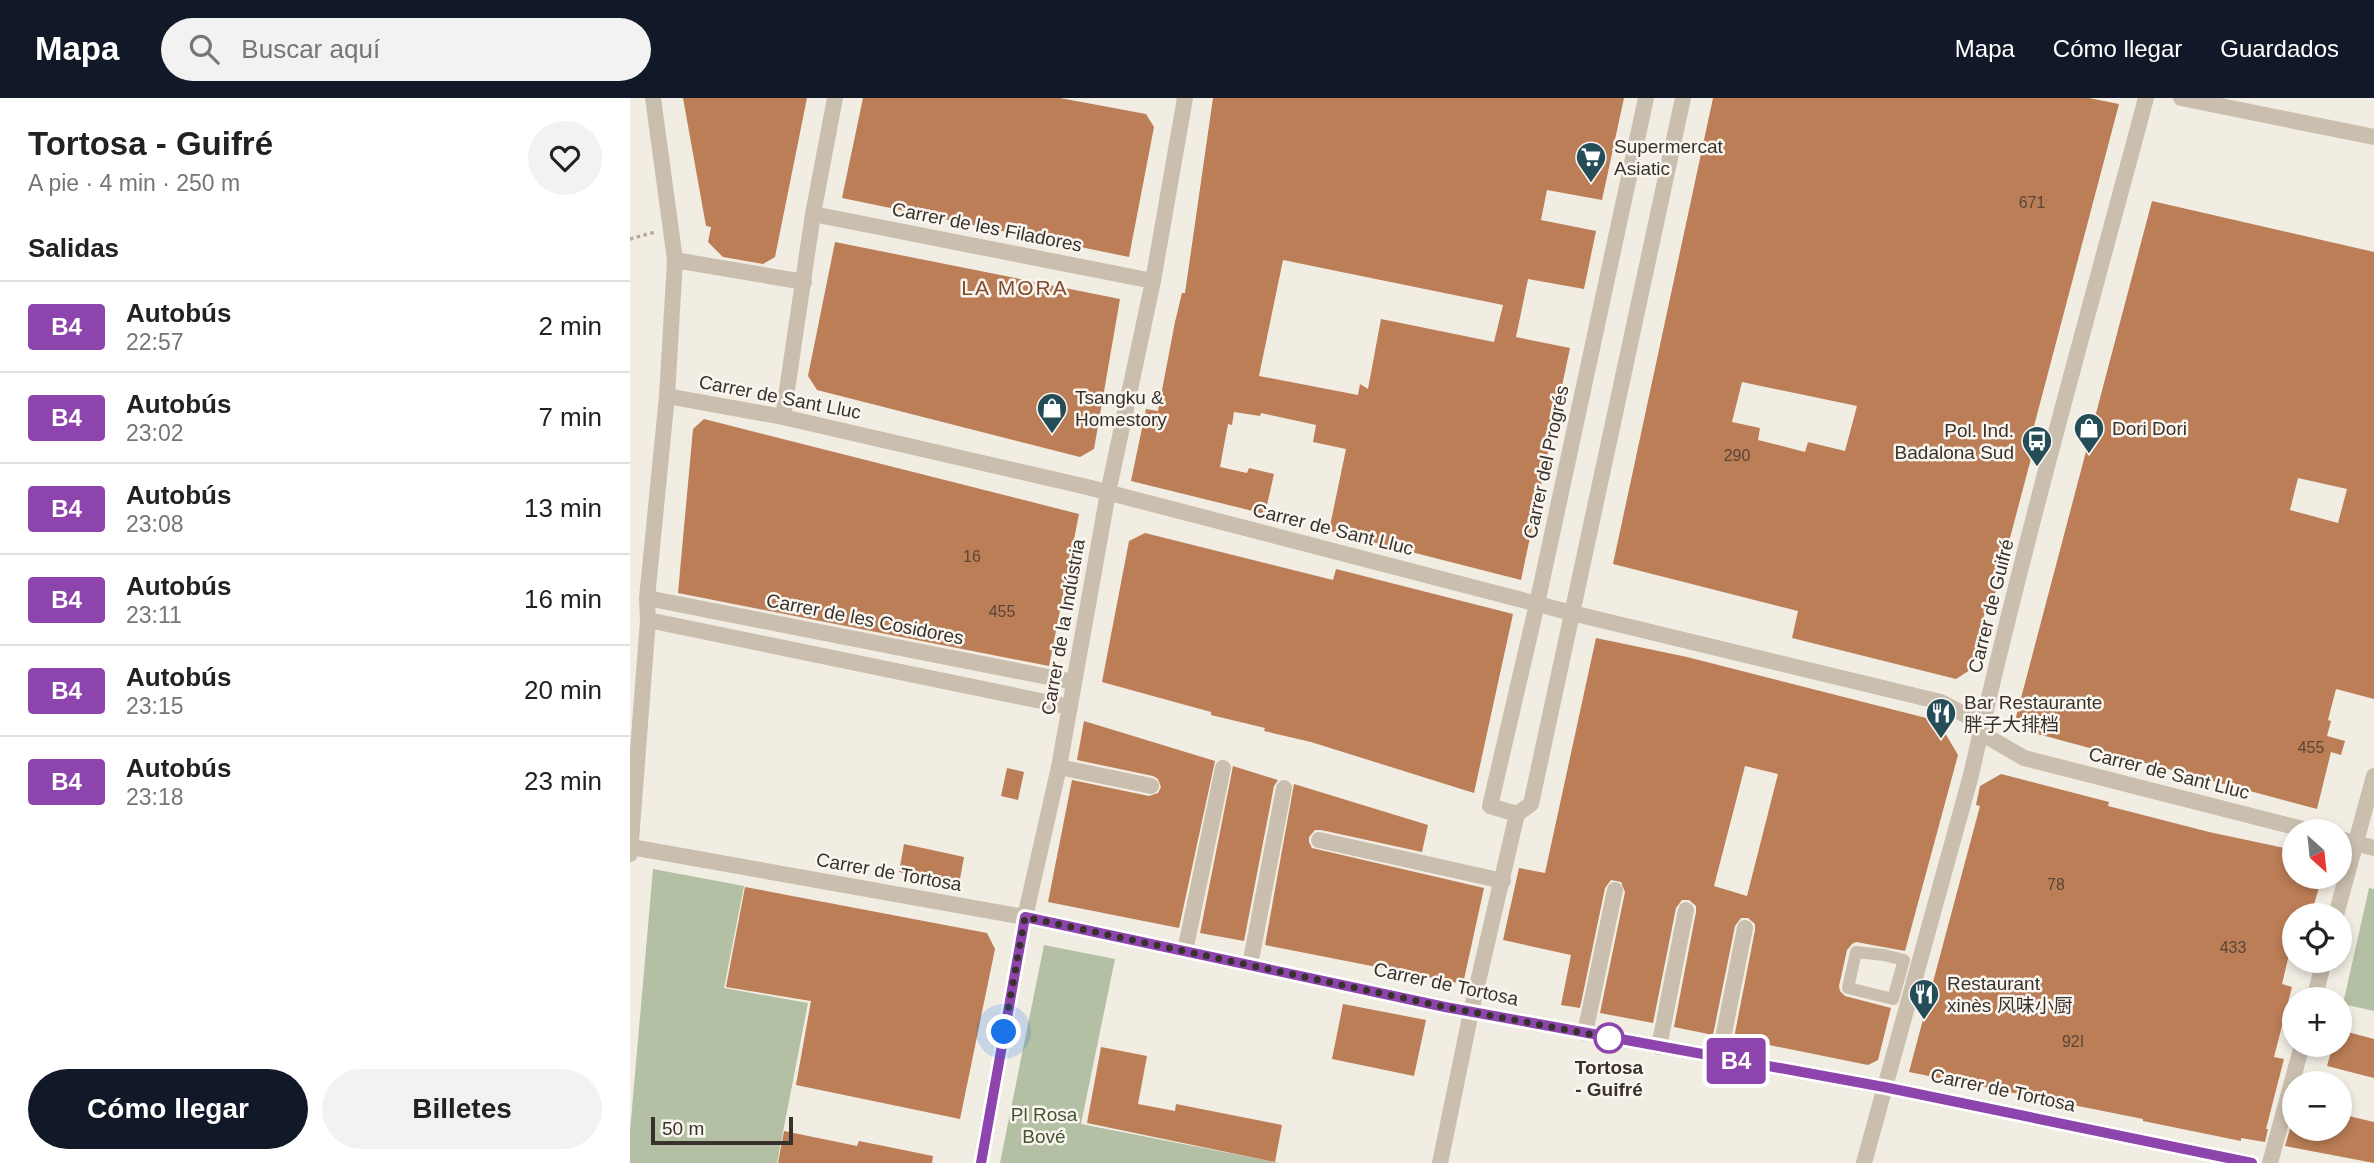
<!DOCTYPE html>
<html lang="es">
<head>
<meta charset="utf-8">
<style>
	body { margin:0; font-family:Arial,"Noto Sans SC",sans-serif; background:#f2f2f2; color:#222; height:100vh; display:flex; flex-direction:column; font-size:26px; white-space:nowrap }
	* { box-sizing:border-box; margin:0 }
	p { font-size:23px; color:#767676 }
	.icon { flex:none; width:38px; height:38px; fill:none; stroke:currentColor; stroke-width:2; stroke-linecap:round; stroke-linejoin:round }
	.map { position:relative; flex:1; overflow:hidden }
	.drawer { display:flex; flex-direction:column; background:#fff; width:630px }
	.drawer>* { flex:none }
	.badge { padding:0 14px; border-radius:5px; font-size:24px; line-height:46px }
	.needle { width:46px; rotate:153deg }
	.controls { position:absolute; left:1652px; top:721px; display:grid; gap:14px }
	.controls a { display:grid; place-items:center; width:70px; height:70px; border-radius:50%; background:#fff; box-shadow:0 4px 10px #0003; font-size:35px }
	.scale { position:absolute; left:21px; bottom:18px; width:142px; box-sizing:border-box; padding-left:7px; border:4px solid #39322c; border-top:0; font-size:19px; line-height:24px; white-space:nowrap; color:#39322c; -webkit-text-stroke:5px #faf6ef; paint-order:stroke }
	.you { position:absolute; width:35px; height:35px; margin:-18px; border:5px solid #fff; border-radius:50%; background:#1a73e8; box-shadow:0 0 0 10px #1a73e833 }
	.map>.badge { position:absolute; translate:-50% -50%; box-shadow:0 0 0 4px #fff }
	h2 { padding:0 28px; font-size:26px; line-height:63px }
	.round { display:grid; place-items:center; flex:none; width:74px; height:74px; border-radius:37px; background:#f2f2f2 }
	.headline { display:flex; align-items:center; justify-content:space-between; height:119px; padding:0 28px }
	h1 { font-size:33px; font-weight:600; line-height:52px }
	.cta { display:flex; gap:14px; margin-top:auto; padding:14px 28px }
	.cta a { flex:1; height:80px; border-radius:42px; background:#111827; color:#fff; font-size:28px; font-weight:600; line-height:80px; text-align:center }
	.cta a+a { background:#f2f2f2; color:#222 }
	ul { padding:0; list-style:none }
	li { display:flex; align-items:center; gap:21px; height:91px; padding:0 28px; border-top:2px solid #e0e0e0 }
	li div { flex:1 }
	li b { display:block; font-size:26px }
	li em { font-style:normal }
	li .badge { min-width:77px; font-weight:700; text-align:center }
	header { display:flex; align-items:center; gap:42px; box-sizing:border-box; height:98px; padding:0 35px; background:#111827; color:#fff }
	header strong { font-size:33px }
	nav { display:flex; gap:38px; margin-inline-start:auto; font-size:24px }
	.search { width:490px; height:63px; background:#f2f2f2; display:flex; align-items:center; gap:18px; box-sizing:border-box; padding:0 24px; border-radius:38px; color:#767676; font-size:26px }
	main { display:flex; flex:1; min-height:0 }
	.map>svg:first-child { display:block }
	.green { fill:#b3c0a3 }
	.building { fill:#bb7e57; fill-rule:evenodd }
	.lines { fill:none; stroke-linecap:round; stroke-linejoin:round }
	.path { stroke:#b5a999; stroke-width:3.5; stroke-dasharray:3.5 3.5; stroke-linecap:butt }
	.pedestrian { stroke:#cabfaf; stroke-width:12 }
	.minor { stroke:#cabfaf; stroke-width:16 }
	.line-casing { stroke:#fff; stroke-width:16 }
	.line { stroke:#8e44ad; stroke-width:10 }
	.walk { stroke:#39322c; stroke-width:7; stroke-dasharray:0 12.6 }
	.stop-dot { fill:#fff; stroke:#8e44ad; stroke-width:3.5 }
	.labels { text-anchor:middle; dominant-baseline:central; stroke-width:5; stroke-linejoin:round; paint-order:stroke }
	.number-label { font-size:16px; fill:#5a4537 }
	.poi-label { font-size:19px; fill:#39322c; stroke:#faf6ef; text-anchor:start }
	.street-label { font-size:19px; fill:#39322c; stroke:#faf6ef }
	.stop-label { font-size:19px; font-weight:bold; fill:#39322c; stroke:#faf6ef }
	.park-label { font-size:19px; fill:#445532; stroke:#faf6ef }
	.neighbourhood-label { font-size:21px; letter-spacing:2px; fill:#814c2d; stroke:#faf6ef }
</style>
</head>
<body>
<header>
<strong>Mapa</strong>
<div class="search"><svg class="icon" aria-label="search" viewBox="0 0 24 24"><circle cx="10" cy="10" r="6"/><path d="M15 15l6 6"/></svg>Buscar aquí</div>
<nav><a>Mapa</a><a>Cómo llegar</a><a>Guardados</a></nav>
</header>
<main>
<section class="drawer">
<div class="headline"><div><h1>Tortosa - Guifré</h1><p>A pie · 4 min · 250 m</p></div><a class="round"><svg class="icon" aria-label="heart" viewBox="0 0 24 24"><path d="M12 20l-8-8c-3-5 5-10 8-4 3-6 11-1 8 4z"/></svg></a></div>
<h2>Salidas</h2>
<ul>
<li><span class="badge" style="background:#8e44ad;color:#fff">B4</span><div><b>Autobús</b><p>22:57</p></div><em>2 min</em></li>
<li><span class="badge" style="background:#8e44ad;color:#fff">B4</span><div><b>Autobús</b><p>23:02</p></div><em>7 min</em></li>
<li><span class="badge" style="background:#8e44ad;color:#fff">B4</span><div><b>Autobús</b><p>23:08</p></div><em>13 min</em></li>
<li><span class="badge" style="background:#8e44ad;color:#fff">B4</span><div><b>Autobús</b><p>23:11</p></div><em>16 min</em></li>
<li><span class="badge" style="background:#8e44ad;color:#fff">B4</span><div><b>Autobús</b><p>23:15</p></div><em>20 min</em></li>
<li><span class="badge" style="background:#8e44ad;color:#fff">B4</span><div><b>Autobús</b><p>23:18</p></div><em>23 min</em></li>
</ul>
<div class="cta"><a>Cómo llegar</a><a>Billetes</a></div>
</section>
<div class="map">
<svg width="1744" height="1065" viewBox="0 0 1744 1065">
	<rect width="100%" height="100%" fill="#f2ede3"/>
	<g class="green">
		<path d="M 23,771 L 114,788 L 94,890 L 178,905 L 147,1065 L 0,1065 L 0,1033 Z"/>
		<path d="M 1739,790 L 1744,791 L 1744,913 L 1713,906 Z"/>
		<path d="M 414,847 L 485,861 L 451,1026 L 649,1065 L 370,1065 Z"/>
	</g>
	<g class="building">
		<path d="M 53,0 L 177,0 L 145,159 L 133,166 L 93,159 L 78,144 L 81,129 L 76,128 Z"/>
		<path d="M 233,0 L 430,0 L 516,16 L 524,29 L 499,159 L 212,100 Z"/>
		<path d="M 583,0 L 994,0 L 972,102 L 917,92 L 911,122 L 966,133 L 954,191 L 898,181 L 886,239 L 940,250 L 891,482 L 699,433 L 716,351 L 683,344 L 686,327 L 631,315 L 630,318 L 604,314 L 602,327 L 598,326 L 590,369 L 617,375 L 619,370 L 644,376 L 635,416 L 501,383 L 516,311 L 528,313 L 545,224 L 552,195 L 555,195 ZM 653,162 L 873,207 L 864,244 L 751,221 L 738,291 L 730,286 L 728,297 L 629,278 Z"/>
		<path d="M 1083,0 L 1459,0 L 1489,6 L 1398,351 L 1403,353 L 1363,504 L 1358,502 L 1340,572 L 1326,581 L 1162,540 L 1168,513 L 983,466 ZM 1112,284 L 1227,308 L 1215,353 L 1178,344 L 1175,354 L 1128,342 L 1130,330 L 1102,324 Z"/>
		<path d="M 1522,103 L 1744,154 L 1744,601 L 1706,591 L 1698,622 L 1701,623 L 1697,638 L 1715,643 L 1711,657 L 1701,654 L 1687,711 L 1393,632 L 1386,619 ZM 1668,380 L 1717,391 L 1708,425 L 1660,412 Z"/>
		<path d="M 205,144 L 490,201 L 464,351 L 450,359 L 187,292 L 178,278 Z"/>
		<path d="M 74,321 L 449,416 L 419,568 L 48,495 L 63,331 Z"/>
		<path d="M 515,435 L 703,482 L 706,471 L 883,516 L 844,695 L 681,644 L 634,633 L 635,630 L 581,617 L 581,614 L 472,584 L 499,443 Z"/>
		<path d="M 966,540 L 1057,559 L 1308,623 L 1328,657 L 1275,853 L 1226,844 L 1222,846 L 1217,852 L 1209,888 L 1210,893 L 1215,898 L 1261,910 L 1248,962 L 1238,967 L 1104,940 L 1125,832 L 1125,826 L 1118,820 L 1111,820 L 1105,828 L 1083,937 L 1044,929 L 1066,814 L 1066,808 L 1059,802 L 1052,802 L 1046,810 L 1023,925 L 970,915 L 995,794 L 991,784 L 981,782 L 975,790 L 950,910 L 931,907 L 941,857 L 873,842 L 889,770 L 915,775 ZM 1115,668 L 1148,676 L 1117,798 L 1084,788 Z"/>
		<path d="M 454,623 L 585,663 L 549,830 L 418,804 L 442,682 L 519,698 L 528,695 L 531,689 L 528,681 L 523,678 L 447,662 Z"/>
		<path d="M 603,668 L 648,682 L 644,688 L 614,843 L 570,835 Z"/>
		<path d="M 377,670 L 394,674 L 388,702 L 371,698 Z"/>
		<path d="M 1371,676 L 1479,704 L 1478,708 L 1579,734 L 1664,752 L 1664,779 L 1692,779 L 1681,817 L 1664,817 L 1664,845 L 1662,844 L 1652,886 L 1662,889 L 1644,959 L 1654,961 L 1636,1031 L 1638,1031 L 1635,1044 L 1611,1040 L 1611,1043 L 1513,1023 L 1513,1021 L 1279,974 L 1350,708 L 1346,707 L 1350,688 Z"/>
		<path d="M 664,686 L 798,727 L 792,754 L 691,732 L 685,732 L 679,739 L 679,744 L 682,750 L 854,790 L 833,886 L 635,847 Z"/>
		<path d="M 274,746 L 334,759 L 329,786 L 269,774 Z"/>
		<path d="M 115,789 L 357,835 L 365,851 L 330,1021 L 166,987 L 181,903 L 96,889 Z"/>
		<path d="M 713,906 L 796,922 L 784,978 L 702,961 Z"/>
		<path d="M 1710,932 L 1744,941 L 1744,980 L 1697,968 L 1703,947 L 1710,947 Z"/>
		<path d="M 471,949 L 517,958 L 508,1006 L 545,1013 L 546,1006 L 652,1027 L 645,1064 L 457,1025 Z"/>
		<path d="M 1710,1016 L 1744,1024 L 1744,1065 L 1655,1048 L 1660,1031 L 1699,1031 L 1710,1033 Z"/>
		<path d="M 154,1033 L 227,1048 L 229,1043 L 303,1058 L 302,1065 L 148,1065 Z"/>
	</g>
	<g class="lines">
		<path class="path" d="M 0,141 L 25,134"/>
		<path class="pedestrian" d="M 1226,854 L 1254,857 L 1274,862 L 1263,901 L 1218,890 Z"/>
		<g class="minor">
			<path d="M 1551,0 L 1744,39"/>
			<path d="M 183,116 L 523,183"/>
			<path d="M 45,162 L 174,184"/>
			<path d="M 37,298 L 153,319 L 457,389 L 942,515 L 1311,604 L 1352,626"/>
			<path d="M 153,319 L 183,116 L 205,0"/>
			<path d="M 17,500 L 444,584"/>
			<path d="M 18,522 L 440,609"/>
			<path d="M 1351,635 L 1394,660 L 1681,733"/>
			<path d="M 429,669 L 521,688"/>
			<path d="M 887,716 L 860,708 L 907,506 L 1016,0"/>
			<path d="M 1710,741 L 1744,750"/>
			<path d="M 689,742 L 873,783"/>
			<path d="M 1,749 L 395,819 L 815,909 L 1254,989 L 1622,1065"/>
			<path d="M 0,756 L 18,522 L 17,500 L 37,298 L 45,162 L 23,0"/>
			<path d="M 1706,817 L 1744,678"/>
			<path d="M 555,853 L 593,670"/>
			<path d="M 620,867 L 654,690"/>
			<path d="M 1684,901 L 1694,863"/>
			<path d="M 955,935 L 985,792"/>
			<path d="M 1029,949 L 1056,812"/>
			<path d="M 1089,960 L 1115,830"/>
			<path d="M 351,1065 L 395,819 L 429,669 L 478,395 L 523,183 L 555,0"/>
			<path d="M 810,1065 L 841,914 L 887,716 L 901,706 L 1053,0"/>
			<path d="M 1234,1065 L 1341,677 C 1392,450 1456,225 1516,0"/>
			<path d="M 1640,1065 L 1672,947"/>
		</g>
	</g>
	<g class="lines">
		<g class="line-casing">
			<path id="line" d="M 351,1065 L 395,819 L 815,909 L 1254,989 L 1622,1065"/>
		</g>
		<use href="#line" class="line"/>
		<path class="walk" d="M 374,934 L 395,819 L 815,909 L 981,940 L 979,940"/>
	</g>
	<defs>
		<g id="supermarket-pin" transform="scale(1.575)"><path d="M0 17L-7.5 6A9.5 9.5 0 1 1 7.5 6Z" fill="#254d58" stroke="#faf6ef"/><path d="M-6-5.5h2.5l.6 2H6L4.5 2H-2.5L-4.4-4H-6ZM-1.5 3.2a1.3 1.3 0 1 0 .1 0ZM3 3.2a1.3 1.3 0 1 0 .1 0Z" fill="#fff"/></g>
		<g id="shop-pin" transform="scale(1.575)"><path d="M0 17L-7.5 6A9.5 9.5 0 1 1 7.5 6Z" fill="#254d58" stroke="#faf6ef"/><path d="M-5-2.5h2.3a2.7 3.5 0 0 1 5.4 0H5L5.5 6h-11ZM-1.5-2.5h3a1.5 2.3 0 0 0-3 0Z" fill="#fff"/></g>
		<g id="bus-pin" transform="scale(1.575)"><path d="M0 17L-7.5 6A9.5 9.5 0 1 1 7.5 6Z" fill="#254d58" stroke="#faf6ef"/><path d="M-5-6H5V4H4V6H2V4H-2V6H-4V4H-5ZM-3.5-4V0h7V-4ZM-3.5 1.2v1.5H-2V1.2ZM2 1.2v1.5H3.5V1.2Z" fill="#fff"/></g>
		<g id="restaurant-pin" transform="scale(1.575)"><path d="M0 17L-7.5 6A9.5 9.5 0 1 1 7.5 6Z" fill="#254d58" stroke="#faf6ef"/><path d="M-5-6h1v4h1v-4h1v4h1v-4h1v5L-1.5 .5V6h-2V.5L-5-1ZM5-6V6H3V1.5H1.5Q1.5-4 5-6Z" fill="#fff"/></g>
	</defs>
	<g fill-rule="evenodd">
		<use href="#supermarket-pin" x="961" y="59"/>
		<use href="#shop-pin" x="422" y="310"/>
		<use href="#shop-pin" x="1459" y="330"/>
		<use href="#bus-pin" x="1407" y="343"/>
		<use href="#restaurant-pin" x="1311" y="615"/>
		<use href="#restaurant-pin" x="1294" y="896"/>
	</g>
	<circle class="stop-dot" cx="979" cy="940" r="14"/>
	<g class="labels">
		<g class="number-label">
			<text x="1402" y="104">671</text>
			<text x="1107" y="357">290</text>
			<text x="342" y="458">16</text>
			<text x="372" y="513">455</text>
			<text x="1681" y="649">455</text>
			<text x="1426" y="786">78</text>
			<text x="1603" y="849">433</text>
			<text x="1443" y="943">92I</text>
		</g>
		<g class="poi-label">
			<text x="984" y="48">Supermercat<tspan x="984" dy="22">Asiatic</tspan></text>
			<text x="445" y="299">Tsangku &amp;<tspan x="445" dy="22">Homestory</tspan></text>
			<text x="1482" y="330">Dori Dori</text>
			<text x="1384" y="332" text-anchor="end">Pol. Ind.<tspan x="1384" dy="22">Badalona Sud</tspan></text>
			<text x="1334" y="604">Bar Restaurante<tspan x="1334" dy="22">胖子大排档</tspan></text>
			<text x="1317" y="885">Restaurant<tspan x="1317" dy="22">xinès 风味小厨</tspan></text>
		</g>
		<g class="street-label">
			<text transform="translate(357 129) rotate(11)">Carrer de les Filadores</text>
			<text transform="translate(150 299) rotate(11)">Carrer de Sant Lluc</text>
			<text transform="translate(916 364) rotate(-78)">Carrer del Progrés</text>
			<text transform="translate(703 431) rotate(14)">Carrer de Sant Lluc</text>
			<text transform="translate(1361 508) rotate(-76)">Carrer de Guifré</text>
			<text transform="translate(235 521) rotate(11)">Carrer de les Cosidores</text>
			<text transform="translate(433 529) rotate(-80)">Carrer de la Indústria</text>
			<text transform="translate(1539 675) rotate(14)">Carrer de Sant Lluc</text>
			<text transform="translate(259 774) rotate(10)">Carrer de Tortosa</text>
			<text transform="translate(816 886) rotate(12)">Carrer de Tortosa</text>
			<text transform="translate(1373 992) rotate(12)">Carrer de Tortosa</text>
		</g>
		<g class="stop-label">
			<text x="979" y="969">Tortosa<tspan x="979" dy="22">- Guifré</tspan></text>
		</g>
		<g class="park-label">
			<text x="414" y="1016">Pl Rosa<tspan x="414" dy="22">Bové</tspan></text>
		</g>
		<g class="neighbourhood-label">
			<text x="385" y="189">LA MORA</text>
		</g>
	</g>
</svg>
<div class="controls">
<a><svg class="needle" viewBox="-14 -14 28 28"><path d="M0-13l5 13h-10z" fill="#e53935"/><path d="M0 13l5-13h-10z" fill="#767676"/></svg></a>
<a><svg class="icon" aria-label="locate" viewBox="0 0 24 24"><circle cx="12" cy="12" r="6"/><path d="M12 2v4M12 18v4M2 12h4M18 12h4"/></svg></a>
<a>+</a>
<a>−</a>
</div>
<div class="scale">50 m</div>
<div class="you" style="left:374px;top:934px"></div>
<b class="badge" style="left:1106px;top:963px;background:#8e44ad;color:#fff">B4</b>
</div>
</main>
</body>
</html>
